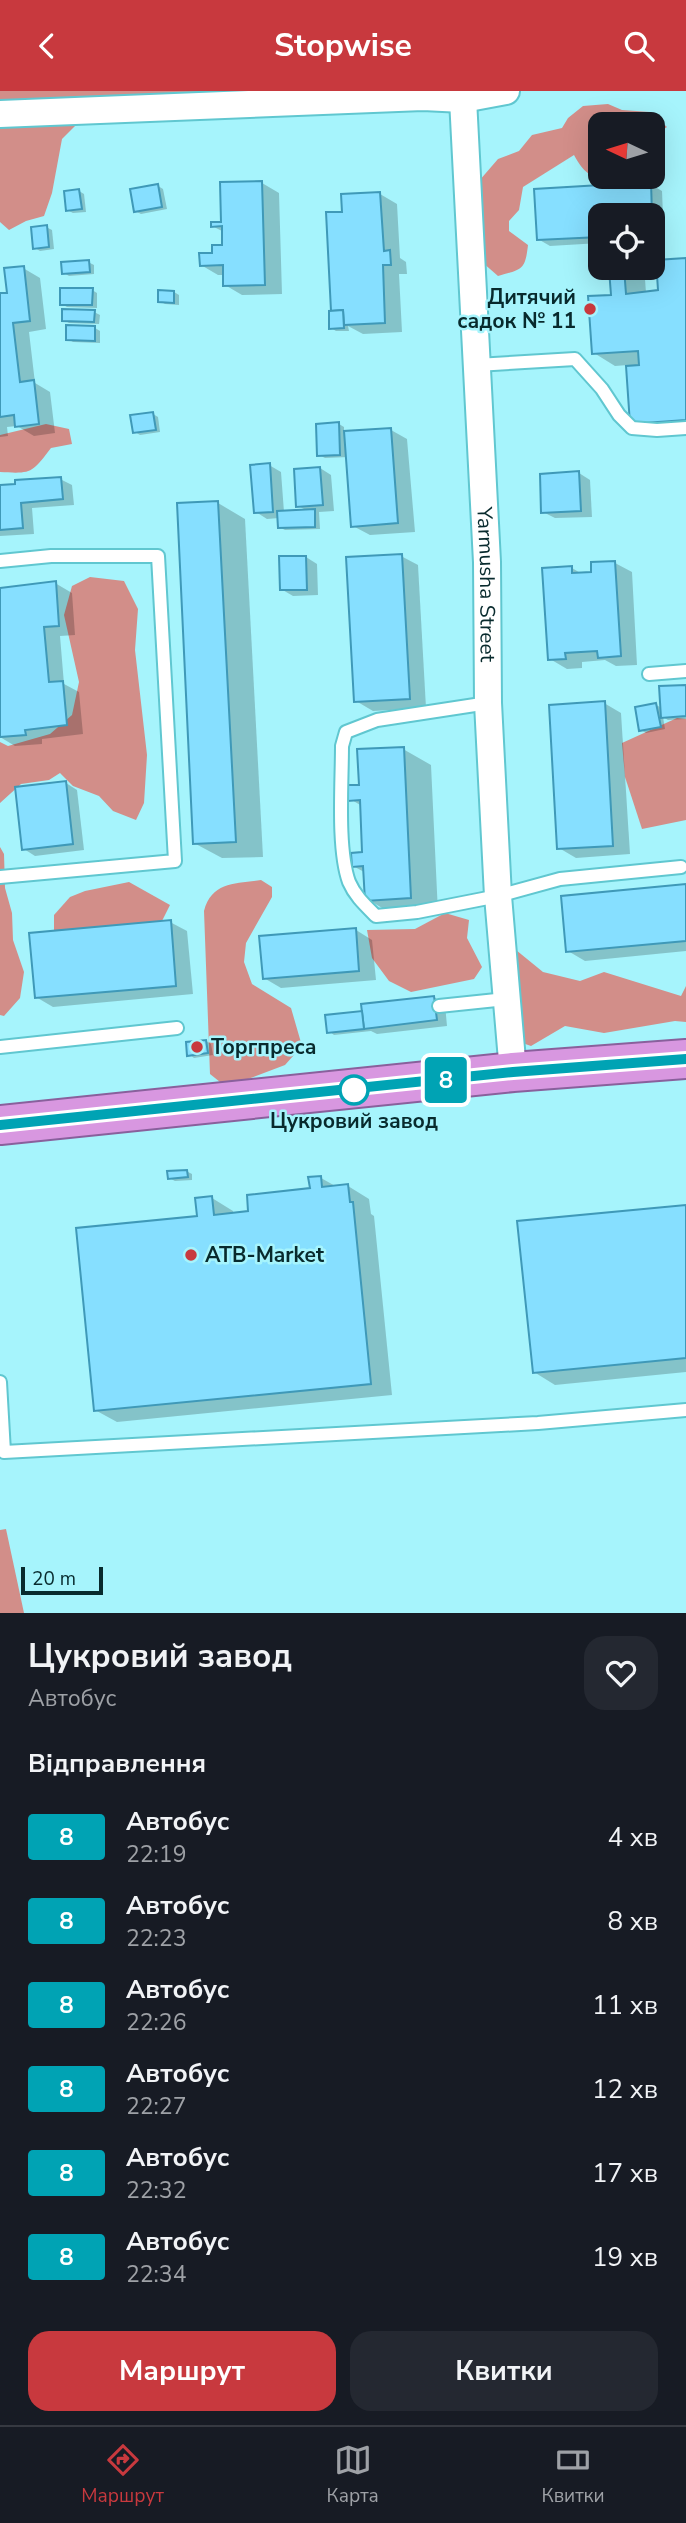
<!DOCTYPE html>
<html lang="uk">
<head>
<meta charset="utf-8">
<style>
	body { margin:0; font-family:"Nunito Sans",sans-serif; background:#242831; color:#f1f3f6; height:100vh; display:flex; flex-direction:column; font-size:26px; white-space:nowrap }
	* { box-sizing:border-box; margin:0 }
	p { font-size:23px; color:#9ea1a6 }
	.icon { flex:none; width:38px; height:38px; fill:none; stroke:currentColor; stroke-width:2; stroke-linecap:round; stroke-linejoin:round }
	.map { position:relative; height:1522px; overflow:hidden }
	.panel { display:flex; flex-direction:column; background:#171b24; flex:1 }
	.panel>* { flex:none }
	.badge { padding:0 14px; border-radius:5px; font-size:24px; line-height:46px }
	.needle { width:46px; rotate:274deg }
	.fabs { position:absolute; left:588px; top:21px; display:grid; gap:14px }
	.fabs a { display:grid; place-items:center; width:77px; height:77px; border-radius:14px; background:#171b24; box-shadow:0 7px 28px #0002; font-size:35px }
	.scale { position:absolute; left:21px; bottom:18px; width:82px; box-sizing:border-box; padding-left:7px; border:4px solid #082a2d; border-top:0; font-size:19px; line-height:24px; white-space:nowrap; color:#082a2d; -webkit-text-stroke:5px #a6f4fc; paint-order:stroke }
	.map>.badge { position:absolute; translate:-50% -50%; box-shadow:0 0 0 4px #fff }
	h2 { padding:0 28px; font-size:26px; line-height:63px }
	.round { display:grid; place-items:center; flex:none; width:74px; height:74px; border-radius:21px; background:#242831 }
	.overview { display:flex; align-items:center; justify-content:space-between; height:119px; padding:0 28px }
	h1 { font-size:33px; font-weight:700; line-height:52px }
	.primary-button { display:flex; gap:14px; margin-top:auto; padding:14px 28px }
	.primary-button a { flex:1; height:80px; border-radius:21px; background:#c8393e; color:#fff; font-size:28px; font-weight:700; line-height:80px; text-align:center }
	.primary-button a+a { background:#242831; color:#f1f3f6 }
	ul { padding:0; list-style:none }
	li { display:flex; align-items:center; gap:21px; height:84px; padding:0 28px }
	li div { flex:1 }
	li b { display:block; font-size:26px }
	li em { font-style:normal }
	li .badge { min-width:77px; font-weight:700; text-align:center }
	header { display:flex; justify-content:space-between; align-items:center; height:91px; padding:0 28px; background:#c8393e; color:#fff; font-size:32px; font-weight:700 }
	.tab-bar { display:flex; justify-content:space-around; align-items:center; height:98px; border-top:2px solid #363941; background:#171b24; font-size:19px; color:#9ea1a6 }
	.tab-bar a { display:grid; justify-items:center; gap:4px }
	.tab-bar .current { color:#c8393e }
	.map>svg:first-child { display:block }
	.forest { fill:#d28e89 }
	.shadow { fill:#0003 }
	.building { fill:#86dfff; stroke:#3f99b8; stroke-width:2 }
	.lines { fill:none; stroke-linecap:round; stroke-linejoin:round }
	.service-casing { stroke:#60c7d0; stroke-width:16 }
	.minor-casing { stroke:#60c7d0; stroke-width:30 }
	.trunk-casing { stroke:#89609c; stroke-width:42 }
	.service { stroke:#fff; stroke-width:12 }
	.minor { stroke:#fff; stroke-width:26 }
	.trunk { stroke:#d897e0; stroke-width:38 }
	.line-casing { stroke:#fff; stroke-width:16 }
	.line { stroke:#00a3b4; stroke-width:10 }
	.poi-dot { fill:#c8393e; stroke:#a6f4fc; stroke-width:2.5 }
	.stop-dot { fill:#fff; stroke:#00a3b4; stroke-width:3.5 }
	.labels { text-anchor:middle; dominant-baseline:central; stroke-width:5; stroke-linejoin:round; paint-order:stroke }
	.poi-label { font-size:21px; font-weight:bold; fill:#082a2d; stroke:#a6f4fc; text-anchor:start }
	.street-label { font-size:21px; fill:#082a2d; stroke:#a6f4fc }
	.stop-label { font-size:21px; font-weight:bold; fill:#082a2d; stroke:#a6f4fc }
</style>
</head>
<body>
<header><svg class="icon" aria-label="back" viewBox="0 0 24 24"><path d="M15 5l-7 7 7 7"/></svg>Stopwise<svg class="icon" aria-label="search" viewBox="0 0 24 24"><circle cx="10" cy="10" r="6"/><path d="M15 15l6 6"/></svg></header>
<div class="map">
<svg width="686" height="1522" viewBox="0 0 686 1522">
	<rect width="100%" height="100%" fill="#a6f4fc"/>
	<g class="forest">
		<path d="M 0,0 L 227,0 L 221,7 L 81,29 L 62,48 L 52,102 L 44,125 L 26,130 L 9,139 L 0,131 Z"/>
		<path d="M 608,13 L 622,19 L 650,21 L 667,36 L 658,42 L 653,51 L 653,33 L 600,33 L 600,86 L 628,86 L 624,87 C 597,87 588,90 574,64 L 523,96 L 519,119 L 509,130 L 509,140 L 528,154 C 525,180 522,178 498,185 L 482,171 L 479,90 L 498,68 L 519,60 L 532,44 L 562,37 L 568,27 L 583,15 Z"/>
		<path d="M 46,333 L 69,338 L 72,353 L 51,357 C 32,382 32,383 0,381 L 0,344 Z"/>
		<path d="M 90,486 L 124,490 L 138,518 L 135,559 L 147,664 L 144,712 L 136,729 L 113,720 L 99,705 L 73,695 L 60,682 L 49,689 L 21,693 L 0,712 L 0,651 L 8,655 L 50,643 L 72,624 L 79,591 L 64,524 L 72,495 Z"/>
		<path d="M 677,627 L 686,628 L 686,729 L 642,738 L 625,686 L 622,652 Z"/>
		<path d="M 0,756 L 4,763 L 5,797 L 12,822 L 13,849 L 24,881 L 20,907 L 4,925 L 0,924 Z"/>
		<path d="M 261,789 L 272,796 L 272,806 L 246,852 L 244,871 L 252,893 L 291,917 L 302,955 L 285,974 L 243,990 L 220,991 L 210,983 L 204,820 C 212,790 236,793 261,789 Z"/>
		<path d="M 129,791 L 170,814 L 158,838 L 54,845 L 54,824 L 70,806 L 85,800 Z"/>
		<path d="M 445,822 L 469,829 L 467,847 L 482,876 L 474,888 L 411,901 L 389,890 L 372,867 L 367,839 L 415,838 Z"/>
		<path d="M 516,859 L 543,881 L 580,890 L 604,881 L 681,905 L 686,895 L 686,931 L 675,930 L 604,942 L 565,935 L 531,955 L 514,949 L 504,880 Z"/>
		<path d="M 6,1438 L 24,1522 L 0,1522 L 0,1439 Z"/>
	</g>
	<g class="shadow">
		<path d="M 262,92 L 279,102 L 282,203 L 242,204 L 225,194 L 225,184 L 218,184 L 201,174 L 224,156 L 224,141 L 212,135 L 223,132 Z"/>
		<path d="M 650,93 L 662,100 L 664,149 L 653,150 L 653,124 L 600,124 L 600,152 L 550,155 L 538,148 Z"/>
		<path d="M 158,95 L 163,98 L 167,118 L 141,123 L 135,120 Z"/>
		<path d="M 79,100 L 84,103 L 86,121 L 73,122 L 67,119 Z"/>
		<path d="M 380,103 L 397,113 L 400,167 L 406,171 L 407,183 L 399,183 L 402,241 L 363,243 L 348,235 L 349,240 L 336,240 L 331,237 L 333,221 Z"/>
		<path d="M 46,136 L 52,139 L 54,158 L 40,160 L 35,157 Z"/>
		<path d="M 686,169 L 686,342 L 632,332 L 628,274 L 615,275 L 594,262 L 613,205 L 612,185 L 599,178 L 598,170 L 600,170 L 600,177 L 648,177 L 653,180 L 654,187 L 645,188 L 646,202 L 660,200 Z"/>
		<path d="M 88,171 L 94,174 L 94,183 L 69,185 L 64,182 Z"/>
		<path d="M 23,177 L 40,187 L 46,238 L 29,241 L 35,292 L 50,301 L 55,342 L 34,345 L 17,335 L 7,336 L 8,345 L 0,346 L 0,204 L 8,203 Z"/>
		<path d="M 92,199 L 97,202 L 97,217 L 67,216 L 62,213 Z"/>
		<path d="M 174,201 L 179,204 L 179,214 L 165,213 L 160,210 Z"/>
		<path d="M 94,221 L 100,224 L 99,233 L 69,232 L 64,229 Z"/>
		<path d="M 95,237 L 100,240 L 100,252 L 73,251 L 68,248 Z"/>
		<path d="M 153,323 L 158,326 L 160,341 L 140,344 L 135,341 Z"/>
		<path d="M 339,333 L 344,336 L 344,342 L 391,339 L 407,348 L 415,441 L 370,444 L 353,435 L 348,366 L 325,367 L 319,364 Z"/>
		<path d="M 269,374 L 281,381 L 284,421 L 308,420 L 298,415 L 320,377 L 331,384 L 334,420 L 319,421 L 320,438 L 285,439 L 279,436 L 279,427 L 267,428 L 256,421 Z"/>
		<path d="M 579,382 L 590,389 L 592,426 L 555,427 L 543,421 Z"/>
		<path d="M 60,388 L 72,394 L 74,414 L 32,417 L 34,443 L 0,445 L 0,396 Z"/>
		<path d="M 218,412 L 245,428 L 263,766 L 222,767 L 194,752 Z"/>
		<path d="M 401,465 L 418,474 L 426,617 L 373,620 L 356,610 Z"/>
		<path d="M 306,466 L 317,473 L 318,504 L 293,505 L 281,498 Z"/>
		<path d="M 615,472 L 632,481 L 637,574 L 616,575 L 605,569 L 582,571 L 582,577 L 567,578 L 550,568 L 572,477 L 582,483 L 593,482 Z"/>
		<path d="M 55,492 L 72,502 L 75,544 L 60,545 L 64,593 L 79,601 L 83,643 L 42,648 L 42,653 L 15,655 L 0,646 L 0,498 Z"/>
		<path d="M 686,595 L 686,628 L 668,629 L 663,626 L 665,638 L 646,642 L 641,639 L 656,614 L 662,617 Z"/>
		<path d="M 604,612 L 621,622 L 630,763 L 576,767 L 559,757 Z"/>
		<path d="M 403,658 L 431,674 L 438,822 L 394,824 L 367,808 L 366,782 L 353,775 L 364,763 L 362,715 L 350,708 L 360,695 Z"/>
		<path d="M 66,692 L 77,699 L 84,759 L 35,765 L 24,758 Z"/>
		<path d="M 686,795 L 686,860 L 585,870 L 568,860 Z"/>
		<path d="M 170,831 L 187,840 L 193,903 L 53,916 L 36,906 Z"/>
		<path d="M 356,839 L 372,849 L 376,889 L 281,897 L 264,887 Z"/>
		<path d="M 434,906 L 445,913 L 447,935 L 377,943 L 371,940 L 334,944 L 329,940 L 364,921 Z"/>
		<path d="M 206,950 L 211,953 L 213,964 L 194,967 L 189,963 Z"/>
		<path d="M 186,1080 L 192,1083 L 192,1089 L 175,1090 L 169,1087 Z"/>
		<path d="M 321,1087 L 337,1096 L 348,1095 L 369,1108 L 371,1123 L 374,1125 L 392,1304 L 117,1331 L 95,1319 L 199,1127 L 212,1107 L 233,1120 L 234,1124 L 250,1122 L 312,1099 Z"/>
		<path d="M 686,1116 L 686,1281 L 555,1294 L 534,1281 Z"/>
	</g>
	<g class="building">
		<path d="M 262,90 L 265,194 L 223,195 L 223,174 L 200,175 L 199,162 L 212,162 L 212,154 L 222,154 L 222,135 L 211,136 L 211,131 L 221,131 L 220,91 Z"/>
		<path d="M 651,91 L 652,124 L 600,124 L 600,146 L 537,149 L 534,98 Z"/>
		<path d="M 158,93 L 162,116 L 134,121 L 130,98 Z"/>
		<path d="M 79,98 L 82,118 L 66,120 L 64,100 Z"/>
		<path d="M 380,101 L 384,160 L 390,159 L 391,174 L 383,174 L 385,232 L 344,234 L 343,219 L 331,220 L 326,121 L 342,121 L 341,103 Z"/>
		<path d="M 47,134 L 49,156 L 33,158 L 31,136 Z"/>
		<path d="M 686,167 L 686,329 L 630,333 L 626,275 L 639,274 L 638,260 L 592,263 L 588,205 L 611,204 L 609,178 L 597,179 L 596,169 L 600,168 L 600,177 L 624,177 L 626,203 L 658,199 L 656,169 Z"/>
		<path d="M 89,169 L 90,181 L 62,183 L 61,171 Z"/>
		<path d="M 24,175 L 30,230 L 13,232 L 20,291 L 34,289 L 39,333 L 15,336 L 14,324 L 0,326 L 0,202 L 7,202 L 4,177 Z"/>
		<path d="M 60,197 L 93,197 L 92,214 L 60,214 Z"/>
		<path d="M 158,199 L 174,200 L 174,212 L 158,211 Z"/>
		<path d="M 62,218 L 95,219 L 94,231 L 62,230 Z"/>
		<path d="M 343,219 L 344,237 L 329,238 L 329,220 Z"/>
		<path d="M 66,234 L 95,235 L 95,250 L 66,249 Z"/>
		<path d="M 153,321 L 156,339 L 133,342 L 130,324 Z"/>
		<path d="M 339,331 L 340,364 L 317,365 L 316,333 Z"/>
		<path d="M 391,337 L 398,432 L 351,436 L 344,340 Z"/>
		<path d="M 270,372 L 273,421 L 254,422 L 250,374 Z"/>
		<path d="M 320,376 L 323,414 L 296,416 L 294,378 Z"/>
		<path d="M 579,380 L 581,420 L 541,422 L 540,383 Z"/>
		<path d="M 61,386 L 63,408 L 21,412 L 23,437 L 0,439 L 0,394 L 15,393 L 15,389 Z"/>
		<path d="M 218,410 L 236,751 L 193,753 L 177,412 Z"/>
		<path d="M 315,418 L 315,436 L 278,437 L 277,420 Z"/>
		<path d="M 402,463 L 410,608 L 354,611 L 346,466 Z"/>
		<path d="M 279,465 L 306,465 L 307,499 L 280,499 Z"/>
		<path d="M 615,470 L 621,565 L 598,567 L 597,560 L 565,562 L 566,568 L 548,569 L 542,477 L 572,475 L 572,482 L 591,481 L 591,471 Z"/>
		<path d="M 56,490 L 59,535 L 44,536 L 49,591 L 63,590 L 67,634 L 25,639 L 26,644 L 0,646 L 0,497 Z"/>
		<path d="M 686,594 L 686,625 L 661,627 L 659,595 Z"/>
		<path d="M 605,610 L 613,755 L 557,758 L 549,614 Z"/>
		<path d="M 656,612 L 661,636 L 639,640 L 635,616 Z"/>
		<path d="M 404,656 L 411,807 L 365,810 L 363,775 L 352,776 L 351,762 L 362,761 L 360,709 L 348,710 L 348,694 L 359,694 L 357,658 Z"/>
		<path d="M 66,690 L 73,753 L 22,759 L 15,696 Z"/>
		<path d="M 686,793 L 686,850 L 566,861 L 561,805 Z"/>
		<path d="M 171,829 L 176,895 L 35,907 L 29,842 Z"/>
		<path d="M 356,837 L 359,880 L 263,888 L 259,845 Z"/>
		<path d="M 434,905 L 437,929 L 364,938 L 361,913 Z"/>
		<path d="M 362,920 L 364,938 L 327,942 L 325,924 Z"/>
		<path d="M 206,949 L 208,962 L 187,965 L 186,951 Z"/>
		<path d="M 187,1079 L 188,1086 L 168,1088 L 167,1080 Z"/>
		<path d="M 321,1085 L 322,1096 L 348,1093 L 350,1111 L 353,1111 L 371,1293 L 94,1320 L 76,1137 L 197,1125 L 195,1107 L 212,1105 L 214,1124 L 248,1120 L 247,1104 L 310,1097 L 308,1086 Z"/>
		<path d="M 686,1114 L 686,1267 L 533,1282 L 517,1130 Z"/>
	</g>
	<g class="lines">
		<g class="service-casing">
			<g id="service">
				<path d="M 477,274 L 575,268 L 602,298 L 619,324 L 632,337 L 657,339 L 686,337"/>
				<path d="M 0,470 L 51,465 L 158,465 L 175,770 L 0,786"/>
				<path d="M 649,583 L 686,580"/>
				<path d="M 488,612 L 377,629 L 346,641 L 342,655 C 342,692 337,758 349,791 C 355,805 365,814 376,825 L 417,821 L 498,805 L 560,788 L 681,776"/>
				<path d="M 439,915 L 506,908"/>
				<path d="M 0,956 L 177,937"/>
				<path d="M 0,1291 L 4,1361 L 538,1332 L 686,1319"/>
			</g>
		</g>
		<g class="minor-casing">
			<g id="minor">
				<path id="s1" d="M 463,8 L 487,471 L 488,612 L 498,805 L 513,981"/>
				<path d="M 0,23 L 423,6 L 463,8 L 506,0"/>
			</g>
		</g>
		<g class="trunk-casing">
			<path id="trunk" d="M 0,1034 L 513,981 L 686,968"/>
		</g>
		<use href="#service" class="service"/>
		<use href="#minor" class="minor"/>
		<use href="#trunk" class="trunk"/>
	</g>
	<g class="lines">
		<g class="line-casing">
			<path id="line" d="M 0,1034 L 513,981 L 686,968"/>
		</g>
		<use href="#line" class="line"/>
	</g>
	<g class="poi-dot">
		<circle cx="590" cy="218" r="7"/>
		<circle cx="197" cy="956" r="7"/>
		<circle cx="191" cy="1164" r="7"/>
	</g>
	<circle class="stop-dot" cx="354" cy="999" r="14"/>
	<g class="labels">
		<g class="poi-label">
			<text x="576" y="206" text-anchor="end">Дитячий<tspan x="576" dy="24">садок № 11</tspan></text>
			<text x="211" y="956">Торгпреса</text>
			<text x="205" y="1164">ATB-Market</text>
		</g>
		<g class="street-label">
			<text stroke="none"><textPath href="#s1" startOffset="486">Yarmusha Street</textPath></text>
		</g>
		<g class="stop-label">
			<text x="354" y="1030">Цукровий завод</text>
		</g>
	</g>
</svg>
<div class="fabs">
<a><svg class="needle" viewBox="-14 -14 28 28"><path d="M0-13l5 13h-10z" fill="#e53935"/><path d="M0 13l5-13h-10z" fill="#9ea1a6"/></svg></a>
<a><svg class="icon" aria-label="locate" viewBox="0 0 24 24"><circle cx="12" cy="12" r="6"/><path d="M12 2v4M12 18v4M2 12h4M18 12h4"/></svg></a>
</div>
<div class="scale">20 m</div>
<b class="badge" style="left:446px;top:989px;background:#00a3b4;color:#fff">8</b>
</div>
<section class="panel">
<div class="overview"><div><h1>Цукровий завод</h1><p>Автобус</p></div><a class="round"><svg class="icon" aria-label="heart" viewBox="0 0 24 24"><path d="M12 20l-8-8c-3-5 5-10 8-4 3-6 11-1 8 4z"/></svg></a></div>
<h2>Відправлення</h2>
<ul>
<li><span class="badge" style="background:#00a3b4;color:#fff">8</span><div><b>Автобус</b><p>22:19</p></div><em>4 хв</em></li>
<li><span class="badge" style="background:#00a3b4;color:#fff">8</span><div><b>Автобус</b><p>22:23</p></div><em>8 хв</em></li>
<li><span class="badge" style="background:#00a3b4;color:#fff">8</span><div><b>Автобус</b><p>22:26</p></div><em>11 хв</em></li>
<li><span class="badge" style="background:#00a3b4;color:#fff">8</span><div><b>Автобус</b><p>22:27</p></div><em>12 хв</em></li>
<li><span class="badge" style="background:#00a3b4;color:#fff">8</span><div><b>Автобус</b><p>22:32</p></div><em>17 хв</em></li>
<li><span class="badge" style="background:#00a3b4;color:#fff">8</span><div><b>Автобус</b><p>22:34</p></div><em>19 хв</em></li>
</ul>
<div class="primary-button"><a>Маршрут</a><a>Квитки</a></div>
</section>
<nav class="tab-bar">
<a class="current"><svg class="icon" aria-label="directions" viewBox="0 0 24 24"><path d="M12 3l9 9-9 9-9-9zM9 14v-3h6M13 9l2 2-2 2"/></svg>Маршрут</a>
<a><svg class="icon" aria-label="map" viewBox="0 0 24 24"><path d="M3 6l6-2 6 2 6-2v14l-6 2-6-2-6 2zM9 4v14M15 6v14"/></svg>Карта</a>
<a><svg class="icon" aria-label="tickets" viewBox="0 0 24 24"><path d="M3 7h18v10H3zM15 7v10"/></svg>Квитки</a>
</nav>
</body>
</html>
